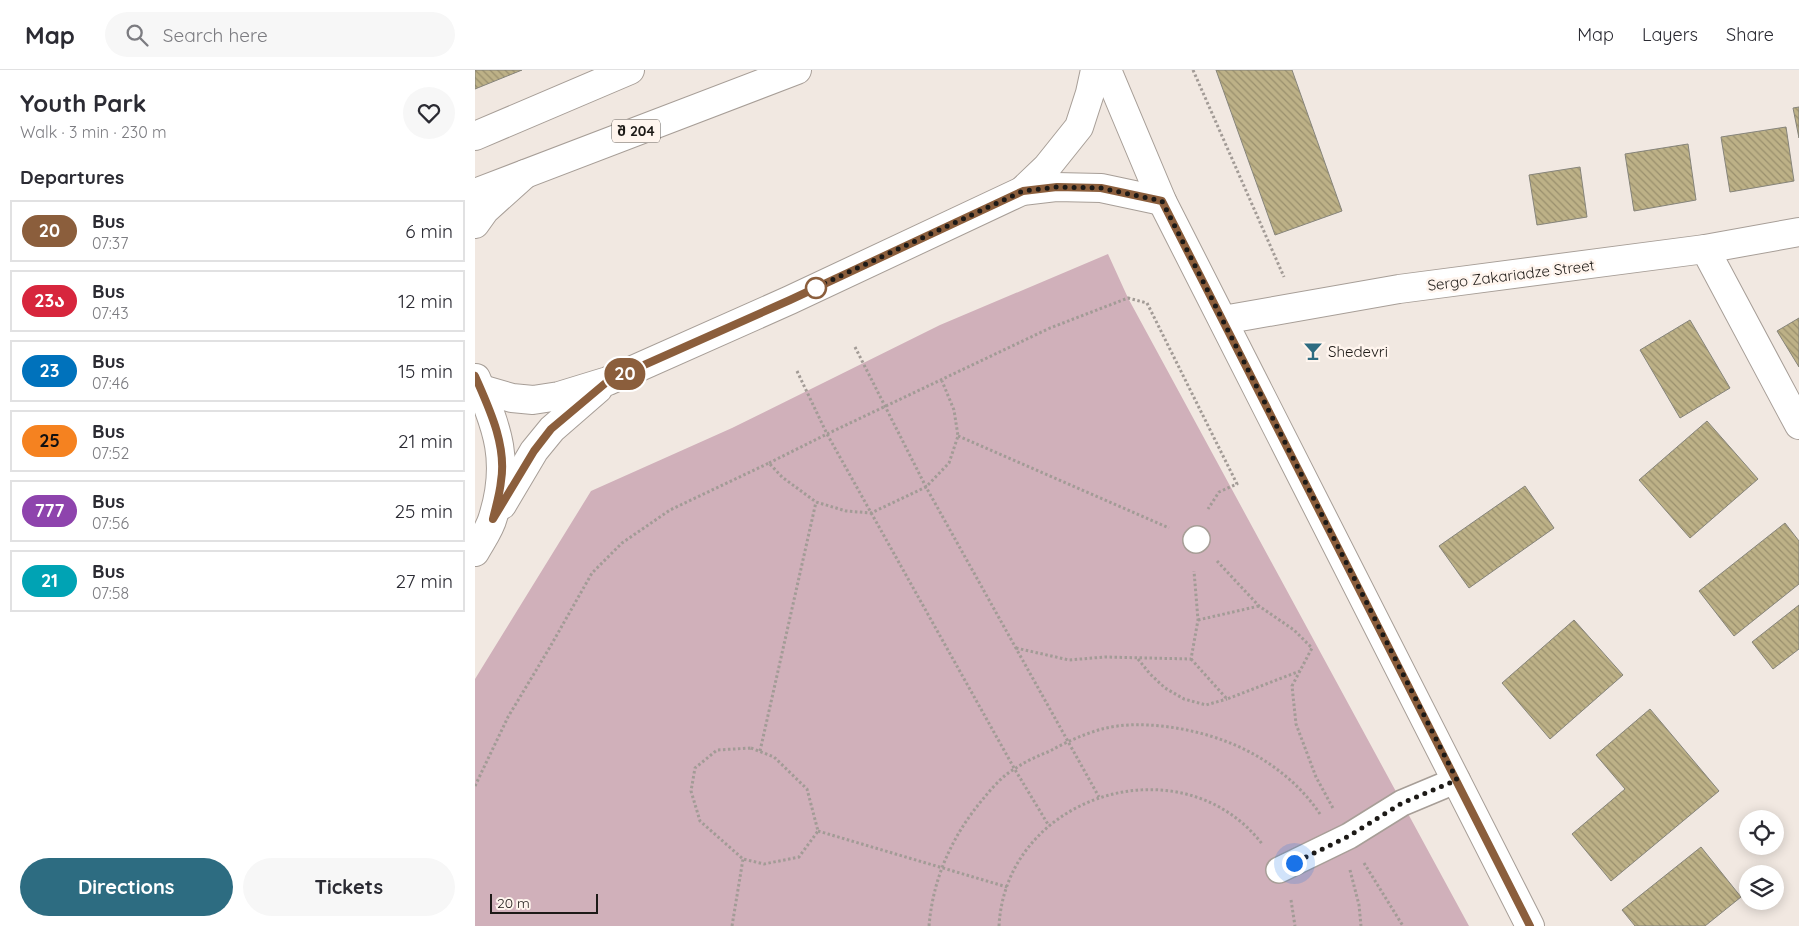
<!DOCTYPE html>
<html lang="en">
<head>
<meta charset="utf-8">
<style>
	body { margin:0; font-family:Quicksand,"Noto Sans Georgian",sans-serif; background:#f7f7f7; color:#2b2b33; height:100vh; display:flex; flex-direction:column; font-size:19px; white-space:nowrap }
	* { box-sizing:border-box; margin:0 }
	p { font-size:16px; color:#7c7c81 }
	.icon { flex:none; width:28px; height:28px; fill:none; stroke:currentColor; stroke-width:2; stroke-linecap:round; stroke-linejoin:round }
	.map { position:relative; flex:1; overflow:hidden }
	.drawer { display:flex; flex-direction:column; background:#fff; width:475px }
	.drawer>* { flex:none }
	.badge { padding:0 10px; border-radius:16px; font-size:18px; line-height:32px }
	.fabs { position:absolute; left:1264px; top:740px; display:grid; gap:10px }
	.fabs a { display:grid; place-items:center; width:45px; height:45px; border-radius:50%; background:#fff; box-shadow:0 2px 12px #0003; font-size:25px }
	.scale { position:absolute; left:15px; bottom:12px; width:108px; box-sizing:border-box; padding-left:5px; border:2px solid #1d1a17; border-top:0; font-size:14px; line-height:18px; white-space:nowrap; color:#1d1a17; -webkit-text-stroke:4px #fff5ee; paint-order:stroke }
	.you { position:absolute; width:25px; height:25px; margin:-12px; border:4px solid #fff; border-radius:50%; background:#1a73e8; box-shadow:0 0 0 8px #1a73e833 }
	.map>.badge { position:absolute; translate:-50% -50%; box-shadow:0 0 0 2px #fff }
	h2 { padding:0 20px; font-size:19px; line-height:45px }
	.round { display:grid; place-items:center; flex:none; width:52px; height:52px; border-radius:26px; background:#f7f7f7 }
	.headline { display:flex; align-items:center; justify-content:space-between; height:85px; padding:0 20px }
	h1 { font-size:24px; font-weight:800; line-height:38px }
	.primary-button { display:flex; gap:10px; margin-top:auto; padding:10px 20px }
	.primary-button a { flex:1; height:58px; border-radius:30px; background:#2d6c81; color:#fff; font-size:20px; font-weight:800; line-height:58px; text-align:center }
	.primary-button a+a { background:#f7f7f7; color:#2b2b33 }
	ul { padding:0; list-style:none }
	li { display:flex; align-items:center; gap:15px; height:62px; margin:0 10px 8px; padding:0 10px; border:2px solid #e1e1e2; border-radius:0px }
	li div { flex:1 }
	li b { display:block; font-size:19px }
	li em { font-style:normal }
	li .badge { min-width:55px; font-weight:700; text-align:center }
	header { display:flex; align-items:center; gap:30px; box-sizing:border-box; height:70px; padding:0 25px; background:#fff; border-bottom:1px solid #e1e1e2 }
	header strong { font-size:24px }
	nav { display:flex; gap:28px; margin-inline-start:auto; font-size:18px }
	.search { width:350px; height:45px; background:#f7f7f7; display:flex; align-items:center; gap:12px; box-sizing:border-box; padding:0 18px; border-radius:28px; color:#7c7c81; font-size:19px }
	main { display:flex; flex:1; min-height:0 }
	.map>svg:first-child { display:block }
	.green { fill:#d0b0ba }
	.building { fill:url(#building-back-hatch); stroke:#86847a }
	.lines { fill:none; stroke-linecap:round; stroke-linejoin:round }
	.pedestrian-casing { stroke:#a79e97; stroke-width:28 }
	.minor-casing { stroke:#a79e97; stroke-width:30 }
	.secondary-casing { stroke:#a79e97; stroke-width:30 }
	.primary-casing { stroke:#a79e97; stroke-width:30 }
	.path { stroke:#a29b96; stroke-width:3; stroke-dasharray:2.5 2.5; stroke-linecap:butt }
	.pedestrian { stroke:#fff; stroke-width:25 }
	.minor { stroke:#fff; stroke-width:28 }
	.secondary { stroke:#fff; stroke-width:28 }
	.primary { stroke:#fff; stroke-width:28 }
	.line-casing { stroke:#fff; stroke-width:11 }
	.line { stroke:#8b5e3c; stroke-width:8 }
	.walk { stroke:#1d1a17; stroke-width:5; stroke-dasharray:0 9 }
	.stop-dot { fill:#fff; stroke:#8b5e3c; stroke-width:2.5 }
	.labels { text-anchor:middle; dominant-baseline:central; stroke-width:5; stroke-linejoin:round; paint-order:stroke }
	.shield { fill:#fff5ee; stroke:#615c58; stroke-width:1 }
	.shield-label { font-size:14px; font-weight:bold; fill:#1d1a17 }
	.street-label { font-size:15px; fill:#1d1a17; stroke:#fff5ee }
	.poi-label { font-size:15px; fill:#1d1a17; stroke:#fff5ee; text-anchor:start }
</style>
</head>
<body>
<header>
<strong>Map</strong>
<div class="search"><svg class="icon" aria-label="search" viewBox="0 0 24 24"><circle cx="10" cy="10" r="6"/><path d="M15 15l6 6"/></svg>Search here</div>
<nav><a>Map</a><a>Layers</a><a>Share</a></nav>
</header>
<main>
<section class="drawer">
<div class="headline"><div><h1>Youth Park</h1><p>Walk · 3 min · 230 m</p></div><a class="round"><svg class="icon" aria-label="heart" viewBox="0 0 24 24"><path d="M12 20l-8-8c-3-5 5-10 8-4 3-6 11-1 8 4z"/></svg></a></div>
<h2>Departures</h2>
<ul>
<li><span class="badge" style="background:#8b5e3c;color:#fff">20</span><div><b>Bus</b><p>07:37</p></div><em>6 min</em></li>
<li><span class="badge" style="background:#d7263d;color:#fff">23ა</span><div><b>Bus</b><p>07:43</p></div><em>12 min</em></li>
<li><span class="badge" style="background:#0072bc;color:#fff">23</span><div><b>Bus</b><p>07:46</p></div><em>15 min</em></li>
<li><span class="badge" style="background:#f58220;color:#111">25</span><div><b>Bus</b><p>07:52</p></div><em>21 min</em></li>
<li><span class="badge" style="background:#8e44ad;color:#fff">777</span><div><b>Bus</b><p>07:56</p></div><em>25 min</em></li>
<li><span class="badge" style="background:#00a3b4;color:#fff">21</span><div><b>Bus</b><p>07:58</p></div><em>27 min</em></li>
</ul>
<div class="primary-button"><a>Directions</a><a>Tickets</a></div>
</section>
<div class="map">
<svg width="1324" height="856" viewBox="0 0 1324 856">
	<defs>
		<pattern id="building-back-hatch" width="6" height="6" patternUnits="userSpaceOnUse" patternTransform="scale(1.25)"><rect width="6" height="6" fill="#bdb187"/><path d="M-1 5l2 2M0 0l6 6M5-1l2 2" fill="none" stroke="#998f6d"/></pattern>
	</defs>
	<rect width="100%" height="100%" fill="#f1e8e1"/>
	<path class="green" d="M 633,184 L 653,228 L 994,856 L 0,856 L 0,609 L 116,421 L 257,358 L 465,255 Z"/>
	<g class="building">
		<path d="M 0,0 L 47,0 L 0,19 Z"/>
		<path d="M 741,0 L 817,0 L 867,141 L 800,165 Z"/>
		<path d="M 1324,37 L 1324,68 L 1318,38 Z"/>
		<path d="M 1311,57 L 1319,111 L 1255,122 L 1246,67 Z"/>
		<path d="M 1213,74 L 1221,130 L 1159,141 L 1150,84 Z"/>
		<path d="M 1105,97 L 1112,147 L 1062,155 L 1054,105 Z"/>
		<path d="M 1324,248 L 1324,297 L 1302,261 Z"/>
		<path d="M 1215,250 L 1255,318 L 1205,348 L 1165,280 Z"/>
		<path d="M 1232,351 L 1283,409 L 1215,468 L 1164,410 Z"/>
		<path d="M 1050,416 L 1079,458 L 994,518 L 964,476 Z"/>
		<path d="M 1310,453 L 1324,471 L 1324,514 L 1259,566 L 1224,521 Z"/>
		<path d="M 1324,535 L 1324,579 L 1298,599 L 1277,572 Z"/>
		<path d="M 1099,550 L 1148,605 L 1075,669 L 1027,613 Z"/>
		<path d="M 1175,639 L 1244,721 L 1136,811 L 1097,764 L 1150,719 L 1121,685 Z"/>
		<path d="M 1226,777 L 1266,827 L 1230,856 L 1160,856 L 1147,840 Z"/>
	</g>
	<g class="lines">
		<g class="pedestrian-casing">
			<g id="pedestrian">
				<path d="M 721,470 L 722,469"/>
				<path d="M 804,800 L 874,766 L 927,733 L 982,710"/>
			</g>
		</g>
		<g class="minor-casing">
			<g id="minor">
				<path d="M 1230,179 L 1324,355"/>
				<path d="M 748,250 L 924,219 L 1230,179 L 1324,162"/>
			</g>
		</g>
		<g class="secondary-casing">
			<g id="secondary">
				<path d="M 632,0 L 687,131 L 1055,856"/>
				<path d="M 547,121 L 572,97 L 604,57 L 615,23 L 620,0"/>
				<path d="M 0,154 L 10,140 L 50,104"/>
				<path d="M 6,319 L 37,328 L 58,330 L 84,326 L 133,311 L 315,230 L 547,121 L 581,117 L 626,118 L 687,131"/>
				<path d="M 27,435 L 59,381 L 77,359 L 123,319"/>
				<path d="M 0,482 C 6,471 15,459 18,447 C 35,393 23,358 1,308"/>
			</g>
		</g>
		<g class="primary-casing">
			<g id="primary">
				<path d="M 0,66 L 155,0"/>
				<path d="M 0,123 L 322,0"/>
			</g>
		</g>
		<g class="path">
			<path d="M 718,0 L 809,207"/>
			<path d="M 380,277 L 451,417 L 624,727"/>
			<path d="M 322,301 L 352,364 L 539,698 L 574,756"/>
			<path d="M 483,366 L 694,458"/>
			<path d="M 294,393 L 352,364 L 575,258 L 653,228 L 672,233 L 762,414 L 744,422 L 733,439"/>
			<path d="M 742,491 L 784,536 L 819,560 L 837,578 L 817,616 L 821,654 L 841,707 L 859,740"/>
			<path d="M 723,550 L 784,536"/>
			<path d="M 541,578 L 594,590 L 630,587 L 716,589 L 723,550 L 719,501"/>
			<path d="M 663,589 L 675,604 L 690,618 L 709,629 L 731,635 L 752,629"/>
			<path d="M 716,589 L 752,629 L 825,601"/>
			<path d="M 276,678 L 299,687 L 332,719 L 343,761 L 324,787 L 289,794 L 268,789 L 225,751 L 216,721 L 220,698 L 242,680 Z"/>
			<path d="M 285,681 L 341,432"/>
			<path d="M 0,716 L 33,647 L 75,577 L 117,503 L 147,473 L 195,440 L 294,393 L 307,407 L 341,432 L 371,441 L 396,443 L 451,417 L 474,393 L 483,366 L 479,340 L 467,311"/>
			<path d="M 343,761 L 532,817"/>
			<path d="M 889,793 L 928,856"/>
			<path d="M 875,800 L 884,835 L 886,856"/>
			<path d="M 816,830 L 820,856"/>
			<path d="M 257,856 L 268,789"/>
			<path d="M 454,856 C 458,808 477,766 508,729 C 517,718 528,705 541,698 C 551,691 563,686 575,681 C 591,672 609,664 627,659 C 664,649 716,658 750,671 C 788,685 823,711 845,744"/>
			<path d="M 524,856 C 531,724 708,670 788,775"/>
		</g>
		<use href="#pedestrian" class="pedestrian"/>
		<use href="#minor" class="minor"/>
		<use href="#secondary" class="secondary"/>
		<use href="#primary" class="primary"/>
	</g>
	<g class="lines">
		<g class="line-casing">
			<path id="line" d="M 0,306 C 14,338 32,375 26,411 C 25,423 21,436 18,449 L 59,381 L 76,359 L 133,311 L 315,230 L 548,121 L 582,117 L 626,118 L 687,131 L 1055,856"/>
		</g>
		<use href="#line" class="line"/>
		<path class="walk" d="M 341,218 L 333,221 L 548,121 L 582,117 L 626,118 L 687,131 L 982,710 L 927,733 L 874,766 L 819,793"/>
	</g>
	<defs>
		<g id="bar-bare" transform="scale(1.5)"><path d="M-6-5H6L.8 .8V4.5H3.5V6h-7V4.5H-.8V.8Z" fill="#2d6c81" stroke="#fff5ee" stroke-width="2.5" paint-order="stroke"/></g>
	</defs>
	<g fill-rule="evenodd">
		<use href="#bar-bare" x="838" y="281"/>
	</g>
	<circle class="stop-dot" cx="341" cy="218" r="10"/>
	<g class="labels">
		<rect class="shield" x="137" y="49.5" width="48" height="23" rx="4"/>
		<g class="shield-label">
			<text x="161" y="61">შ 204</text>
		</g>
		<g class="street-label">
			<text transform="translate(1036 205) rotate(-7)">Sergo Zakariadze Street</text>
		</g>
		<g class="poi-label">
			<text x="853" y="281">Shedevri</text>
		</g>
	</g>
</svg>
<div class="fabs">
<a><svg class="icon" aria-label="locate" viewBox="0 0 24 24"><circle cx="12" cy="12" r="6"/><path d="M12 2v4M12 18v4M2 12h4M18 12h4"/></svg></a>
<a><svg class="icon" aria-label="layers" viewBox="0 0 24 24"><path d="M12 4l9 5-9 5-9-5zM3 14l9 5 9-5"/></svg></a>
</div>
<div class="scale">20 m</div>
<div class="you" style="left:819px;top:793px"></div>
<b class="badge" style="left:150px;top:304px;background:#8b5e3c;color:#fff">20</b>
</div>
</main>
</body>
</html>
